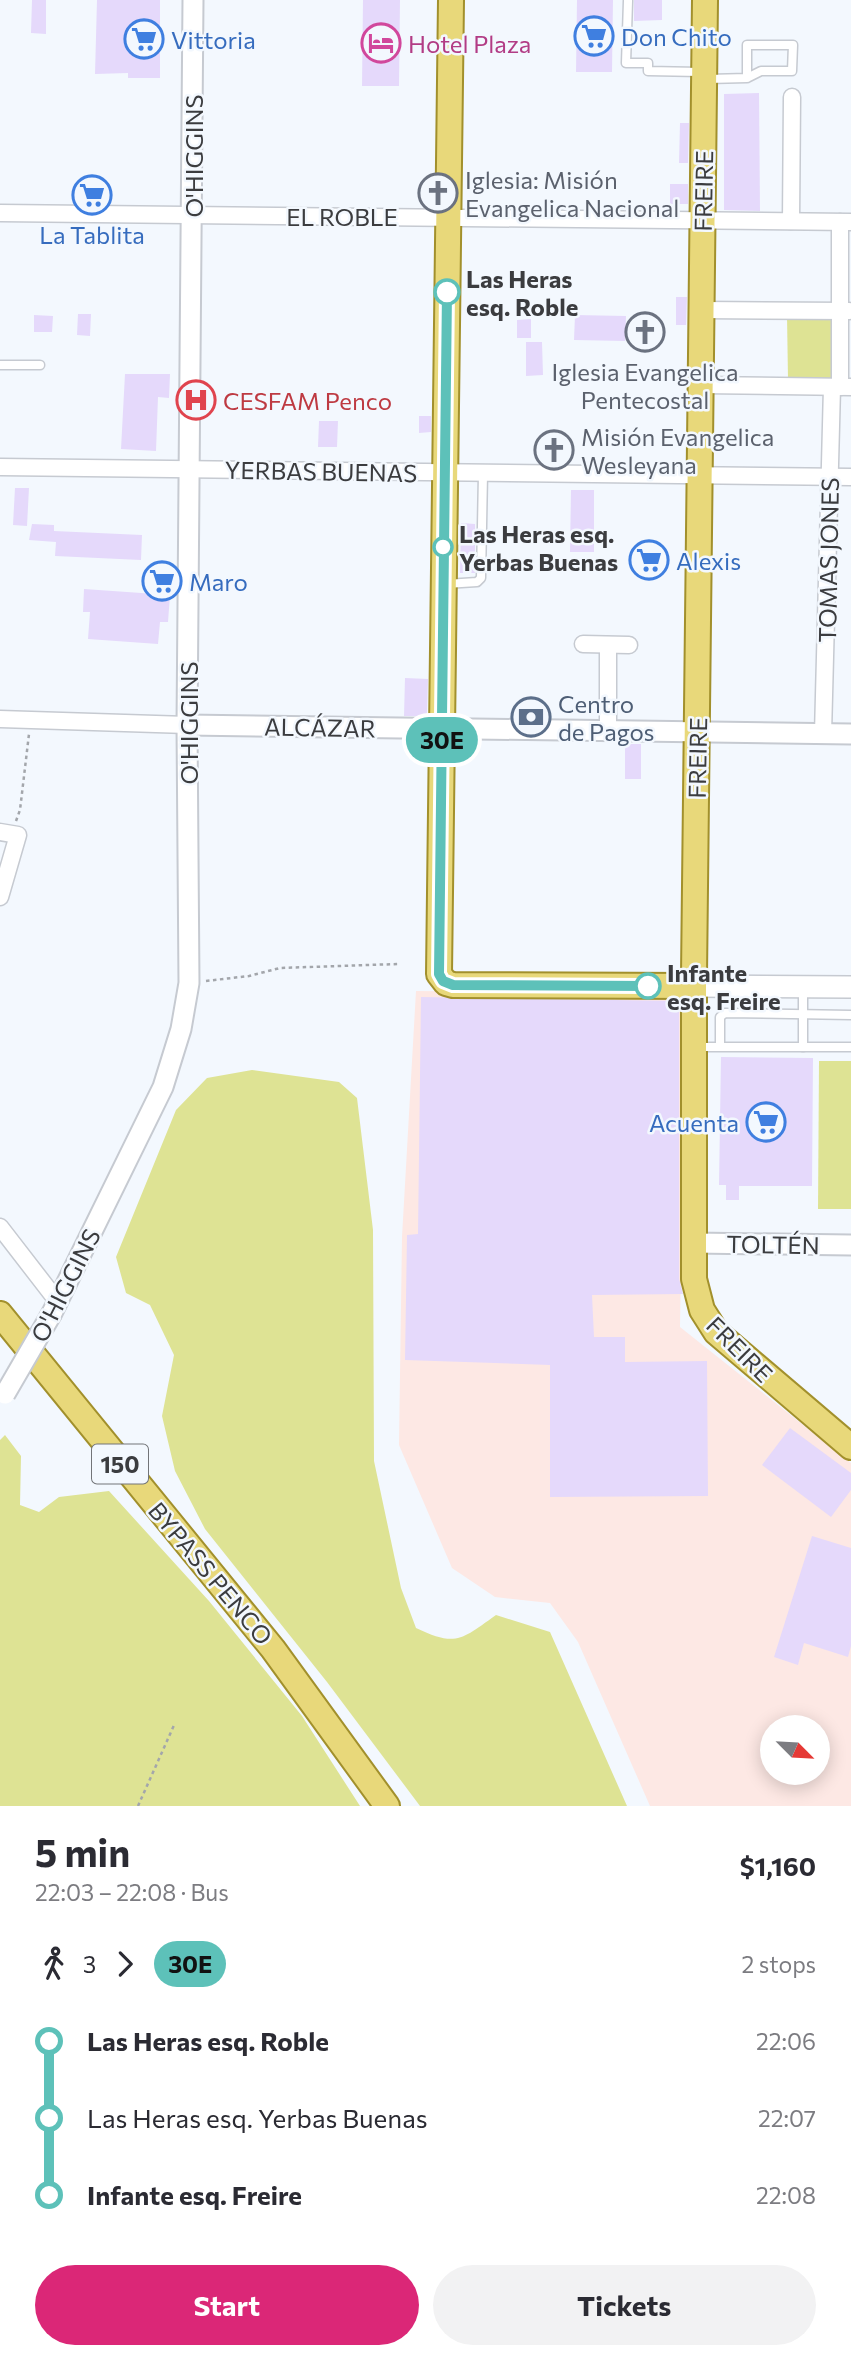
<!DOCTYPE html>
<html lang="en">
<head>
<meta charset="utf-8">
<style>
	body { margin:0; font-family:Commissioner,sans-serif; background:#f2f2f3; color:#2b2b33; height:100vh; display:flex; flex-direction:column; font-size:26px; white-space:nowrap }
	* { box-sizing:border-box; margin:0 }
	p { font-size:23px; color:#7c7c81 }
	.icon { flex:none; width:38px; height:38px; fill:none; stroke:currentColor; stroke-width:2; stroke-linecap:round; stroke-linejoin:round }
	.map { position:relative; height:1806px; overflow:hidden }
	.details { display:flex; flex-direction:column; background:#fff; flex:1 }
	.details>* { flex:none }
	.badge { padding:0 14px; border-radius:23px; font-size:24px; line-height:46px }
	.needle { width:46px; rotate:114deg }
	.controls { position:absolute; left:760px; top:1715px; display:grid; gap:14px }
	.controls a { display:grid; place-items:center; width:70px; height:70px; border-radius:50%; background:#fff; box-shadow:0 4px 18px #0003; font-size:35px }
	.map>.badge { position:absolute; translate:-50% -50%; box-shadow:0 0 0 4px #fff }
	.legs { display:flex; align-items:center; gap:10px; height:77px; padding:0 35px; font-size:23px }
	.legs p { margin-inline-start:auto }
	.summary { display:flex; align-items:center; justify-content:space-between; height:119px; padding:0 35px }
	h1 { font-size:38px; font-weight:700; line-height:52px }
	.action { display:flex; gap:14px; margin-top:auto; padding:14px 35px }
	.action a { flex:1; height:80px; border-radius:42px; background:#db2777; color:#fff; font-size:28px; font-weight:700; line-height:80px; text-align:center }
	.action a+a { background:#f2f2f3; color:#2b2b33 }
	ul { padding:0 35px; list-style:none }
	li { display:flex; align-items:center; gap:24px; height:77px; font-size:26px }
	li i { display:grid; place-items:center; width:10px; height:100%; margin:0 9px; background:currentColor }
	li i::after { content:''; width:18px; height:18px; margin:-9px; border:5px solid; border-radius:50%; background:#fff }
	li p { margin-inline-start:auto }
	li:first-child i { background:linear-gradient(#0000 50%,currentColor 0) }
	li:last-child i { background:linear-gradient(currentColor 50%,#0000 0) }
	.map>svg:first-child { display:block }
	.industrial { fill:#fde8e4; fill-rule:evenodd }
	.green { fill:#dee394 }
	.building { fill:#e5d9fb }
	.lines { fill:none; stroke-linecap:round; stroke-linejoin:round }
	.service-casing { stroke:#c6cad1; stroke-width:11 }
	.minor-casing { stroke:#c6cad1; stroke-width:19 }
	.tertiary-casing { stroke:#c6cad1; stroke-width:23 }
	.secondary-casing { stroke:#c6cad1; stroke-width:24 }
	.primary-casing { stroke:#a2902c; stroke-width:28 }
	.path { stroke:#a3a6ab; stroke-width:2.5; stroke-dasharray:3.5 3.5; stroke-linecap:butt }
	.service { stroke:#fff; stroke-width:8 }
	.minor { stroke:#fff; stroke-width:16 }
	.tertiary { stroke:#fff; stroke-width:19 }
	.secondary { stroke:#fff; stroke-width:21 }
	.primary { stroke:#e8d87a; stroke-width:24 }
	.tertiary-bridge-casing { stroke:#c6cad1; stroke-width:23; stroke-linecap:butt }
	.tertiary-bridge { stroke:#fff; stroke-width:19 }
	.line-1-casing { stroke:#fff; stroke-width:16 }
	.line-1 { stroke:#5dc1b9; stroke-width:10 }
	.stop-1-dot { fill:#fff; stroke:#5dc1b9; stroke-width:3.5 }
	.labels { text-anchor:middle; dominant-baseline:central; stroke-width:5; stroke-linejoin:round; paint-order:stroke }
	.shield { fill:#f3f8fe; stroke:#727478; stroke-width:2 }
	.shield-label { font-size:23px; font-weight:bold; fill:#3b3c3f }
	.shop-label { font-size:24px; fill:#366cbe; stroke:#f3f8fe; text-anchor:start }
	.hotel-label { font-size:24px; fill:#b23c85; stroke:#f3f8fe; text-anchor:start }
	.street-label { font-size:24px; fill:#3b3c3f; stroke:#f3f8fe }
	.worship-label { font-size:24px; fill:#5b616d; stroke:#f3f8fe; text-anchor:start }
	.stop-label { font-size:24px; font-weight:bold; fill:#3b3c3f; stroke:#f3f8fe; text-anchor:start }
	.health-label { font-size:24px; fill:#be3a42; stroke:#f3f8fe; text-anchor:start }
	.service-label { font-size:24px; fill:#4e5e75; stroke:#f3f8fe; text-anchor:start }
</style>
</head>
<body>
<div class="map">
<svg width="851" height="1806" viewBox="0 0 851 1806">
	<rect width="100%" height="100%" fill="#f3f8fe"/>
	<path class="industrial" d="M 416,991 L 685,994 L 680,1327 L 851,1463 L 851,1806 L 650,1806 L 578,1642 L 550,1603 L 495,1597 L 452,1568 L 399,1445 L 402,1237 ZM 772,1727 L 817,1727 L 817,1773 L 772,1773 Z"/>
	<g class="green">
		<path d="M 787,315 L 835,315 L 833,378 L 788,380 Z"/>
		<path d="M 819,1061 L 851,1061 L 851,1209 L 818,1209 Z"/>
		<path d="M 252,1070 L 339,1082 L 357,1098 L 373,1230 L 374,1461 L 401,1588 L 416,1628 C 456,1647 461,1640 496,1615 L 550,1632 L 627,1806 L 420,1806 L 327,1682 L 205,1529 L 175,1471 L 162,1416 L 174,1355 L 150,1305 L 126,1293 L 116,1257 L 176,1110 L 207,1078 Z"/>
		<path d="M 5,1435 L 21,1456 L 20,1505 L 39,1512 L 59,1497 L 109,1491 L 209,1601 L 302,1716 L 360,1806 L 0,1806 L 0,1440 Z"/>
	</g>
	<g class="building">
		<path d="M 32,0 L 46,0 L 46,34 L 31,33 Z"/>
		<path d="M 97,0 L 160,0 L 160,78 L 128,78 L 128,73 L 95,74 Z"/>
		<path d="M 363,0 L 400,0 L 399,86 L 362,86 Z"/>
		<path d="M 577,0 L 613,0 L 612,72 L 576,72 Z"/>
		<path d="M 634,0 L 662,0 L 662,20 L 634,21 Z"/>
		<path d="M 759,93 L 760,211 L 724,210 L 724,94 Z"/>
		<path d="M 680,123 L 689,123 L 688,163 L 679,163 Z"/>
		<rect x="670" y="184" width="18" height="20"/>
		<path d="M 676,297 L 687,297 L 686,325 L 676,325 Z"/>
		<path d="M 78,314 L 91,314 L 90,336 L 77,335 Z"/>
		<path d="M 34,315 L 53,316 L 52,332 L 34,332 Z"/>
		<path d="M 575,315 L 626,316 L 625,341 L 574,340 Z"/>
		<path d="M 531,319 L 531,338 L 517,338 L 517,320 Z"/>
		<path d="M 526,342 L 542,342 L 543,375 L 526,376 Z"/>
		<path d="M 125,374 L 170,374 L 169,398 L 158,397 L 156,451 L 121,449 Z"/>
		<path d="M 419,416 L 431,416 L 431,432 L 419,433 Z"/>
		<path d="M 319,421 L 338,421 L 337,447 L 318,447 Z"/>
		<path d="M 15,488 L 29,488 L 27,526 L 13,525 Z"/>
		<path d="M 571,490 L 594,490 L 594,552 L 570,552 Z"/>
		<path d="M 461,523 L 475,524 L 475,573 L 460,573 Z"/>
		<path d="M 32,524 L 54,525 L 54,531 L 142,535 L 141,560 L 55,556 L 56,542 L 29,540 Z"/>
		<path d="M 84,589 L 170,595 L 168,622 L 160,622 L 158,644 L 88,639 L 90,612 L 83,612 Z"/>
		<path d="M 405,678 L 428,679 L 427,713 L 424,716 L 404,716 Z"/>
		<rect x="625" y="744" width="16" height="35"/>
		<path d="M 421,997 L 676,1001 L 679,1005 L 679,1279 L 683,1294 L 592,1295 L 594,1337 L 625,1337 L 625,1362 L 707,1361 L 708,1496 L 550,1497 L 550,1365 L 405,1360 L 407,1235 L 418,1234 Z"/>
		<path d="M 721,1057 L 813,1058 L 812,1186 L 739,1186 L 739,1200 L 726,1200 L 726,1185 L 719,1185 Z"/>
		<path d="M 790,1428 L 851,1473 L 851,1490 L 831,1517 L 762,1465 Z"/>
		<path d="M 812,1536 L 851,1548 L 851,1646 L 848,1657 L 804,1643 L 798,1665 L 774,1657 Z"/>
	</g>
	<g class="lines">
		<g class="service-casing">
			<g id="service">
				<path d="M 628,1 L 626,63 L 648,63 L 648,71 L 700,72"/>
				<path d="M 708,79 L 747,78 L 761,71 L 792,71 L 793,45 L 747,45 L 747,78"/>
				<path d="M 0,365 L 40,365"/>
				<path d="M 446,584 L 477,582 L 481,578 L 483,474"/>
				<path d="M 803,987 L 803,1047"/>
				<path d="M 720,1046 L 720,1017 L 725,1013 L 851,1015"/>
				<path d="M 696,1047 L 851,1047"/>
			</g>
		</g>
		<g class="minor-casing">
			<g id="minor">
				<path d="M 0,213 L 851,222"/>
				<path d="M 791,221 L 792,97"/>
				<path d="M 702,310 L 849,311"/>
				<path d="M 701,385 L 851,387"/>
				<path d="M 840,387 L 840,222"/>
				<path d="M 0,467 L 851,477"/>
				<path d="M 583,644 L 629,645"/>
				<path d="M 608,645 L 608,731"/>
				<path d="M 0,719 L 187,725"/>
				<path d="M 823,734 L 832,387"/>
				<path d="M 0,832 L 18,835 L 0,897"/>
				<path d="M 0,1227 L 58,1302"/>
			</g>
		</g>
		<g class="tertiary-casing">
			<g id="tertiary">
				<path d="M 187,725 L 851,734"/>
				<path d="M 694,1243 L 851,1245"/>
				<path d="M 52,1313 L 163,1087 L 181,1029 L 189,983 L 187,725 L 193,0"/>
			</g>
		</g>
		<g class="secondary-casing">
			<path id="secondary" d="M 694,986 L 851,987"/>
		</g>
		<g class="primary-casing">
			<g id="primary">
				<path d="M 451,0 L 439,974 L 446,983 L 453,985 L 694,986"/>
				<path d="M 705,0 L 694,975 L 694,1279 L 702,1310 L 716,1332 L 851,1447"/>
				<path d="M 0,1314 L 273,1649 L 387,1806"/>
			</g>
		</g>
		<g class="path">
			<path d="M 16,821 L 20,810 L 29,734"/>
			<path d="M 206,981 L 249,976 L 280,968 L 398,964"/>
			<path d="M 138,1806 L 175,1723"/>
		</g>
		<use href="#service" class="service"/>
		<use href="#minor" class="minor"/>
		<use href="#tertiary" class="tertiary"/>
		<use href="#secondary" class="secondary"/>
		<use href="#primary" class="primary"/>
		<g class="tertiary-bridge-casing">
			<path id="tertiary-bridge" d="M 5,1394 L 52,1313"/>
		</g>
		<use href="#tertiary-bridge" class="tertiary-bridge"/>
	</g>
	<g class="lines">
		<g class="line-1-casing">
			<path id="line-1" d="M 447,292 L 439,974 L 443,981 L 453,985 L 648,986"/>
		</g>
		<use href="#line-1" class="line-1"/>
	</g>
	<defs>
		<g id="supermarket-ring" transform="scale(2.0125)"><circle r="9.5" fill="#f3f8fe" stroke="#3f7fe0" stroke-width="1.5"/><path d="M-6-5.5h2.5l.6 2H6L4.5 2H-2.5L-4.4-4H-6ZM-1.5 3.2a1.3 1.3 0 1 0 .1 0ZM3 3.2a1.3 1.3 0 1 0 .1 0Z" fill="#3f7fe0"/></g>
		<g id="hotel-ring" transform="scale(2.0125)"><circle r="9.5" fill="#f3f8fe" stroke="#d1479c" stroke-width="1.5"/><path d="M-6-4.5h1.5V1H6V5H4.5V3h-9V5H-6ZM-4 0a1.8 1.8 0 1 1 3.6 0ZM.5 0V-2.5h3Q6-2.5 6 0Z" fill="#d1479c"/></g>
		<g id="church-ring" transform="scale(2.0125)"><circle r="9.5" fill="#f3f8fe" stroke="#6b7280" stroke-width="1.5"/><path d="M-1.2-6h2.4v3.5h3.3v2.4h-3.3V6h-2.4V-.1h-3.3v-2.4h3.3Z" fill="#6b7280"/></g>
		<g id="hospital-ring" transform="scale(2.0125)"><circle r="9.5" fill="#f3f8fe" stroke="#e0444e" stroke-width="1.5"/><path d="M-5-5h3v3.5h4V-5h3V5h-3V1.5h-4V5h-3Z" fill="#e0444e"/></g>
		<g id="bank-ring" transform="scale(2.0125)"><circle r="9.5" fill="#f3f8fe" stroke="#5c6f8a" stroke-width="1.5"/><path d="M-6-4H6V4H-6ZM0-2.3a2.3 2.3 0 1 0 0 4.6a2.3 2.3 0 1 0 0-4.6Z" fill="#5c6f8a"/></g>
	</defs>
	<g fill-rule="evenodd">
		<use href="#supermarket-ring" x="594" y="36"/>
		<use href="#supermarket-ring" x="144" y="39"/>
		<use href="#hotel-ring" x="381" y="43"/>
		<use href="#church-ring" x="438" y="193"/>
		<use href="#supermarket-ring" x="92" y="195"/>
		<use href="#church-ring" x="645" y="332"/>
		<use href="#hospital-ring" x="196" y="400"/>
		<use href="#church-ring" x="554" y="450"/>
		<use href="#supermarket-ring" x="649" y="560"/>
		<use href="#supermarket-ring" x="162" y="581"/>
		<use href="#bank-ring" x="531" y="717"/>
		<use href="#supermarket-ring" x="766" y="1122"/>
	</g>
	<g class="stop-1-dot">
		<circle cx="447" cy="292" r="12"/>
		<circle cx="443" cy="547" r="9"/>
		<circle cx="648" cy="986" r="12"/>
	</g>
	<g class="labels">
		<rect class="shield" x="92" y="1444.5" width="56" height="39" rx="5"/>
		<g class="shield-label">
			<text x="120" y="1464">150</text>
		</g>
		<g class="shop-label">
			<text x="621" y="36">Don Chito</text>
			<text x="171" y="39">Vittoria</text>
			<text x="92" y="234" text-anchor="middle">La Tablita</text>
			<text x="676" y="560">Alexis</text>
			<text x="189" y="581">Maro</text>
			<text x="739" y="1122" text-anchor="end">Acuenta</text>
		</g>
		<g class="hotel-label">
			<text x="408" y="43">Hotel Plaza</text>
		</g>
		<g class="street-label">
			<text transform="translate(193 156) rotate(-90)">O'HIGGINS</text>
			<text transform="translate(703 191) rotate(-89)">FREIRE</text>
			<text x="342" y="216">EL ROBLE</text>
			<text transform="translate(321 471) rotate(1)">YERBAS BUENAS</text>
			<text transform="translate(828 560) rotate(-89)">TOMAS JONES</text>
			<text transform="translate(188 723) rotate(-90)">O'HIGGINS</text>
			<text transform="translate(320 727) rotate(1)">ALCÁZAR</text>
			<text transform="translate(697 758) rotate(-89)">FREIRE</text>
			<text transform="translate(773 1244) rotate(1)">TOLTÉN</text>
			<text transform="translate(65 1285) rotate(-63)">O'HIGGINS</text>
			<text transform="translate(740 1349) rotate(45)">FREIRE</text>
			<text transform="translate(211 1573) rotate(50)">BYPASS PENCO</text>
		</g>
		<g class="worship-label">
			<text x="465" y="179">Iglesia: Misión<tspan x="465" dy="28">Evangelica Nacional</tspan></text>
			<text x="645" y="371" text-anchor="middle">Iglesia Evangelica<tspan x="645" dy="28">Pentecostal</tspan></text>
			<text x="581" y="436">Misión Evangelica<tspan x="581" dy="28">Wesleyana</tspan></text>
		</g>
		<g class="stop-label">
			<text x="466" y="278">Las Heras<tspan x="466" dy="28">esq. Roble</tspan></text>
			<text x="459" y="533">Las Heras esq.<tspan x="459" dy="28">Yerbas Buenas</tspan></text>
			<text x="667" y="972">Infante<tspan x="667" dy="28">esq. Freire</tspan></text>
		</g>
		<g class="health-label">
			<text x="223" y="400">CESFAM Penco</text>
		</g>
		<g class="service-label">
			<text x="558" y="703">Centro<tspan x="558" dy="28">de Pagos</tspan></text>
		</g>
	</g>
</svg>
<div class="controls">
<a><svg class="needle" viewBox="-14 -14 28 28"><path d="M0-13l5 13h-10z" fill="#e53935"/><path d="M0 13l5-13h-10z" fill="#7c7c81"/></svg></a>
</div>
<b class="badge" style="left:442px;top:740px;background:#5dc1b9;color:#111">30E</b>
</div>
<section class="details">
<div class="summary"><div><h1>5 min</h1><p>22:03 – 22:08 · Bus</p></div><b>$1,160</b></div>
<div class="legs"><svg class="icon" aria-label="walk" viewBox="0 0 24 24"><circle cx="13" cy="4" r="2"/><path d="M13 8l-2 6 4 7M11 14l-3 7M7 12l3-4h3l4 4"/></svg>3<svg class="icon" aria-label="forward" viewBox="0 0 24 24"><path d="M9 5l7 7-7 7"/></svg><b class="badge" style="background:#5dc1b9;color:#111">30E</b><p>2 stops</p></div>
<ul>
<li><i style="color:#5dc1b9"></i><b>Las Heras esq. Roble</b><p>22:06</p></li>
<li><i style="color:#5dc1b9"></i><span>Las Heras esq. Yerbas Buenas</span><p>22:07</p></li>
<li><i style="color:#5dc1b9"></i><b>Infante esq. Freire</b><p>22:08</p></li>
</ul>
<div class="action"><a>Start</a><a>Tickets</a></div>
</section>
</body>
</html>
